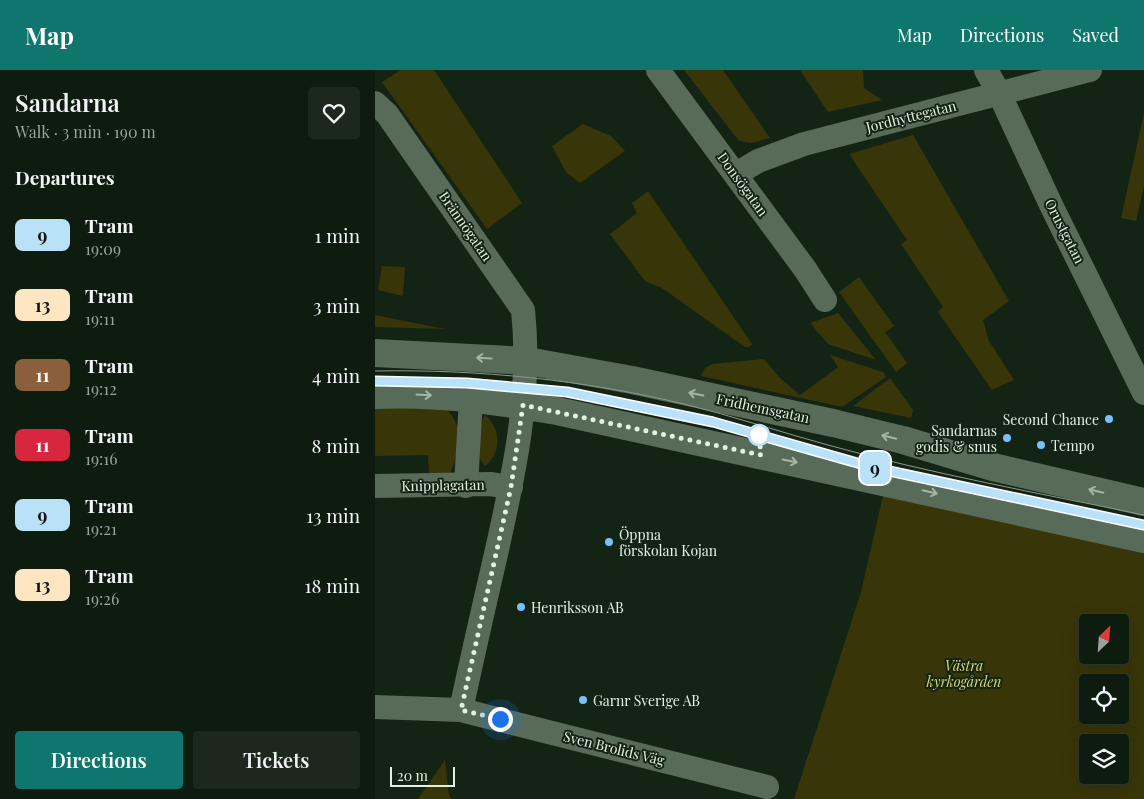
<!DOCTYPE html>
<html lang="en">
<head>
<meta charset="utf-8">
<style>
	body { margin:0; font-family:"Playfair Display",serif; background:#1c281d; color:#f1f3f6; height:100vh; display:flex; flex-direction:column; font-size:19px; white-space:nowrap }
	* { box-sizing:border-box; margin:0 }
	p { font-size:16px; color:#9ba19e }
	.icon { flex:none; width:28px; height:28px; fill:none; stroke:currentColor; stroke-width:2; stroke-linecap:round; stroke-linejoin:round }
	.map { position:relative; flex:1; overflow:hidden }
	.panel { display:flex; flex-direction:column; background:#0e1b0f; width:375px }
	.panel>* { flex:none }
	.badge { padding:0 10px; border-radius:8px; font-size:18px; line-height:32px }
	.needle { width:32px; rotate:25deg }
	.controls { position:absolute; left:704px; top:544px; display:grid; gap:10px }
	.controls a { display:grid; place-items:center; width:50px; height:50px; border-radius:5px; background:#0e1b0f; box-shadow:0 5px 20px #0002,0 0 0 1px #2e392f; font-size:25px }
	.scale { position:absolute; left:15px; bottom:12px; width:65px; box-sizing:border-box; padding-left:5px; border:2px solid #e4f0e4; border-top:0; font-size:14px; line-height:18px; white-space:nowrap; color:#e4f0e4; -webkit-text-stroke:4px #132414; paint-order:stroke }
	.you { position:absolute; width:25px; height:25px; margin:-12px; border:4px solid #fff; border-radius:50%; background:#1a73e8; box-shadow:0 0 0 8px #1a73e833 }
	.map>.badge { position:absolute; translate:-50% -50%; box-shadow:0 0 0 2px #fff }
	h2 { padding:0 15px; font-size:19px; line-height:45px }
	.round { display:grid; place-items:center; flex:none; width:52px; height:52px; border-radius:5px; background:#1c281d }
	.overview { display:flex; align-items:center; justify-content:space-between; height:85px; padding:0 15px }
	h1 { font-size:24px; font-weight:600; line-height:38px }
	.action { display:flex; gap:10px; margin-top:auto; padding:10px 15px }
	.action a { flex:1; height:58px; border-radius:5px; background:#0f766e; color:#fff; font-size:20px; font-weight:600; line-height:58px; text-align:center }
	.action a+a { background:#1c281d; color:#f1f3f6 }
	ul { padding:0; list-style:none }
	li { display:flex; align-items:center; gap:15px; height:70px; padding:0 15px }
	li div { flex:1 }
	li b { display:block; font-size:19px }
	li em { font-style:normal }
	li .badge { min-width:55px; font-weight:700; text-align:center }
	header { display:flex; align-items:center; gap:30px; box-sizing:border-box; height:70px; padding:0 25px; background:#0f766e; color:#fff }
	header strong { font-size:24px }
	nav { display:flex; gap:28px; margin-inline-start:auto; font-size:18px }
	main { display:flex; flex:1; min-height:0 }
	.map>svg:first-child { display:block }
	.green { fill:#383509; fill-rule:evenodd }
	.lines { fill:none; stroke-linecap:round; stroke-linejoin:round }
	.minor { stroke:#586b58; stroke-width:24 }
	.tertiary { stroke:#586b58; stroke-width:28 }
	.tram { stroke:#8b998c; stroke-width:1 }
	.oneway { stroke:#a5b4a5 }
	.line-casing { stroke:#fff; stroke-width:11 }
	.line { stroke:#b9e2f8; stroke-width:8 }
	.walk { stroke:#e4f0e4; stroke-width:5; stroke-dasharray:0 9 }
	.poi-dot { fill:#79bff8; stroke:#132414; stroke-width:2 }
	.stop-dot { fill:#fff; stroke:#b9e2f8; stroke-width:2.5 }
	.labels { text-anchor:middle; dominant-baseline:central; stroke-width:4; stroke-linejoin:round; paint-order:stroke }
	.street-label { font-size:14px; fill:#e4f0e4; stroke:#132414 }
	.poi-label { font-size:14px; fill:#e4f0e4; stroke:#132414; text-anchor:start }
	.park-label { font-size:14px; font-style:italic; fill:#ddd76a; stroke:#132414 }
</style>
</head>
<body>
<header>
<strong>Map</strong>
<nav><a>Map</a><a>Directions</a><a>Saved</a></nav>
</header>
<main>
<section class="panel">
<div class="overview"><div><h1>Sandarna</h1><p>Walk · 3 min · 190 m</p></div><a class="round"><svg class="icon" aria-label="heart" viewBox="0 0 24 24"><path d="M12 20l-8-8c-3-5 5-10 8-4 3-6 11-1 8 4z"/></svg></a></div>
<h2>Departures</h2>
<ul>
<li><span class="badge" style="background:#b9e2f8;color:#111">9</span><div><b>Tram</b><p>19:09</p></div><em>1 min</em></li>
<li><span class="badge" style="background:#fee6c2;color:#111">13</span><div><b>Tram</b><p>19:11</p></div><em>3 min</em></li>
<li><span class="badge" style="background:#8b5e3c;color:#fff">11</span><div><b>Tram</b><p>19:12</p></div><em>4 min</em></li>
<li><span class="badge" style="background:#d7263d;color:#fff">11</span><div><b>Tram</b><p>19:16</p></div><em>8 min</em></li>
<li><span class="badge" style="background:#b9e2f8;color:#111">9</span><div><b>Tram</b><p>19:21</p></div><em>13 min</em></li>
<li><span class="badge" style="background:#fee6c2;color:#111">13</span><div><b>Tram</b><p>19:26</p></div><em>18 min</em></li>
</ul>
<div class="action"><a>Directions</a><a>Tickets</a></div>
</section>
<div class="map">
<svg width="769" height="729" viewBox="0 0 769 729">
	<rect width="100%" height="100%" fill="#132414"/>
	<g class="green">
		<path d="M 26,0 L 59,0 L 147,133 L 112,159 L 7,12 Z"/>
		<path d="M 309,0 L 348,0 L 395,68 L 377,73 L 364,71 Z"/>
		<path d="M 425,0 L 488,0 L 489,18 L 507,30 L 453,42 Z"/>
		<path d="M 769,43 L 769,116 L 761,151 L 746,148 Z"/>
		<path d="M 208,54 L 236,66 L 250,81 L 205,113 L 191,102 L 177,76 Z"/>
		<path d="M 538,65 L 634,231 L 608,250 L 614,271 L 639,310 L 617,320 L 563,242 L 568,237 L 526,174 L 532,170 L 474,84 Z"/>
		<path d="M 273,121 L 377,274 L 374,277 L 370,277 L 287,218 L 270,211 L 235,164 L 262,143 L 257,133 Z"/>
		<path d="M 7,196 L 30,197 L 28,226 L 3,220 Z"/>
		<path d="M 484,207 L 519,256 L 510,262 L 532,293 L 521,302 L 464,222 Z"/>
		<path d="M 463,243 L 501,290 L 453,274 L 435,253 Z"/>
		<path d="M 0,245 L 70,259 L 0,257 Z"/>
		<path d="M 455,285 L 508,302 L 511,307 L 467,337 L 326,306 L 330,298 L 337,294 L 389,289 L 405,308 L 425,325 L 463,297 Z"/>
		<path d="M 515,308 L 538,340 L 536,348 L 478,336 Z"/>
		<path d="M 0,335 L 71,339 C 93,361 83,384 73,409 L 54,405 L 53,385 L 0,386 Z"/>
		<path d="M 110,345 C 126,358 127,383 110,396 C 99,386 102,357 110,345 Z"/>
		<path d="M 509,421 L 769,478 L 769,729 L 419,729 L 486,522 ZM 712,552 L 745,552 L 745,585 L 712,585 ZM 712,612 L 745,612 L 745,645 L 712,645 ZM 712,672 L 745,672 L 745,705 L 712,705 Z"/>
		<path d="M 70,690 L 74,726 L 77,729 L 43,729 Z"/>
	</g>
	<g class="lines">
		<g class="minor">
			<path d="M 283,0 L 430,199 L 450,230"/>
			<path d="M 611,0 L 624,23 L 677,137 L 769,323"/>
			<path d="M 0,33 L 12,44 L 148,240 C 157,322 139,404 121,484 C 109,536 97,588 86,640"/>
			<path d="M 361,104 L 383,91 L 429,74 L 715,0"/>
			<path d="M 0,416 L 115,414 L 136,417"/>
			<path d="M 91,416 L 96,328"/>
			<path d="M 0,637 L 86,640 L 392,717"/>
		</g>
		<g class="tertiary">
			<path d="M 0,283 L 152,291 L 257,310 L 458,353 L 528,370 L 618,397 L 769,432"/>
			<path d="M 0,325 C 62,322 122,331 182,341 L 769,469"/>
		</g>
		<g class="tram">
			<path d="M 0,301 C 103,299 209,310 309,334 C 358,346 405,362 453,375 C 557,404 664,423 769,445"/>
			<path d="M 0,311 L 92,313 L 192,322 L 338,352 L 500,398 L 769,455"/>
		</g>
	</g>
	<defs><path id="oneway-shaft" d="M-6 0H5M1.5-3L5.5 0L1.5 3" fill="none" stroke-width="1.6" stroke-linecap="round" stroke-linejoin="round" transform="scale(1.25)"/></defs>
	<g class="oneway">
		<use href="#oneway-shaft" transform="translate(109 288) rotate(-177)"/>
		<use href="#oneway-shaft" transform="translate(321 324) rotate(-168)"/>
		<use href="#oneway-shaft" transform="translate(49 325) rotate(3)"/>
		<use href="#oneway-shaft" transform="translate(514 367) rotate(-166)"/>
		<use href="#oneway-shaft" transform="translate(415 391) rotate(12)"/>
		<use href="#oneway-shaft" transform="translate(721 421) rotate(-167)"/>
		<use href="#oneway-shaft" transform="translate(555 422) rotate(13)"/>
	</g>
	<g class="lines">
		<g class="line-casing">
			<path id="line" d="M 0,311 L 92,313 L 192,322 L 338,352 L 500,398 L 769,455"/>
		</g>
		<use href="#line" class="line"/>
		<path class="walk" d="M 125,649 L 86,640 L 136,417 L 148,335 L 386,385 L 384,365"/>
	</g>
	<g class="poi-dot">
		<circle cx="734" cy="349" r="5"/>
		<circle cx="632" cy="368" r="5"/>
		<circle cx="666" cy="375" r="5"/>
		<circle cx="234" cy="472" r="5"/>
		<circle cx="146" cy="537" r="5"/>
		<circle cx="208" cy="630" r="5"/>
	</g>
	<circle class="stop-dot" cx="384" cy="365" r="10"/>
	<g class="labels">
		<g class="street-label">
			<text transform="translate(536 46) rotate(-14)">Jordhyttegatan</text>
			<text transform="translate(368 114) rotate(54)">Donsögatan</text>
			<text transform="translate(91 156) rotate(55)">Brännögatan</text>
			<text transform="translate(690 161) rotate(63)">Orustgatan</text>
			<text transform="translate(388 338) rotate(12)">Fridhemsgatan</text>
			<text transform="translate(68 415) rotate(-1)">Knipplagatan</text>
			<text transform="translate(239 678) rotate(14)">Sven Brolids Väg</text>
		</g>
		<g class="poi-label">
			<text x="724" y="349" text-anchor="end">Second Chance</text>
			<text x="622" y="360" text-anchor="end">Sandarnas<tspan x="622" dy="16">godis &amp; snus</tspan></text>
			<text x="676" y="375">Tempo</text>
			<text x="244" y="464">Öppna<tspan x="244" dy="16">förskolan Kojan</tspan></text>
			<text x="156" y="537">Henriksson AB</text>
			<text x="218" y="630">Garnr Sverige AB</text>
		</g>
		<g class="park-label">
			<text x="589" y="595">Västra<tspan x="589" dy="16">kyrkogården</tspan></text>
		</g>
	</g>
</svg>
<div class="controls">
<a><svg class="needle" viewBox="-14 -14 28 28"><path d="M0-13l5 13h-10z" fill="#e53935"/><path d="M0 13l5-13h-10z" fill="#9ba19e"/></svg></a>
<a><svg class="icon" aria-label="locate" viewBox="0 0 24 24"><circle cx="12" cy="12" r="6"/><path d="M12 2v4M12 18v4M2 12h4M18 12h4"/></svg></a>
<a><svg class="icon" aria-label="layers" viewBox="0 0 24 24"><path d="M12 4l9 5-9 5-9-5zM3 14l9 5 9-5"/></svg></a>
</div>
<div class="scale">20 m</div>
<div class="you" style="left:125px;top:649px"></div>
<b class="badge" style="left:500px;top:398px;background:#b9e2f8;color:#111">9</b>
</div>
</main>
</body>
</html>
